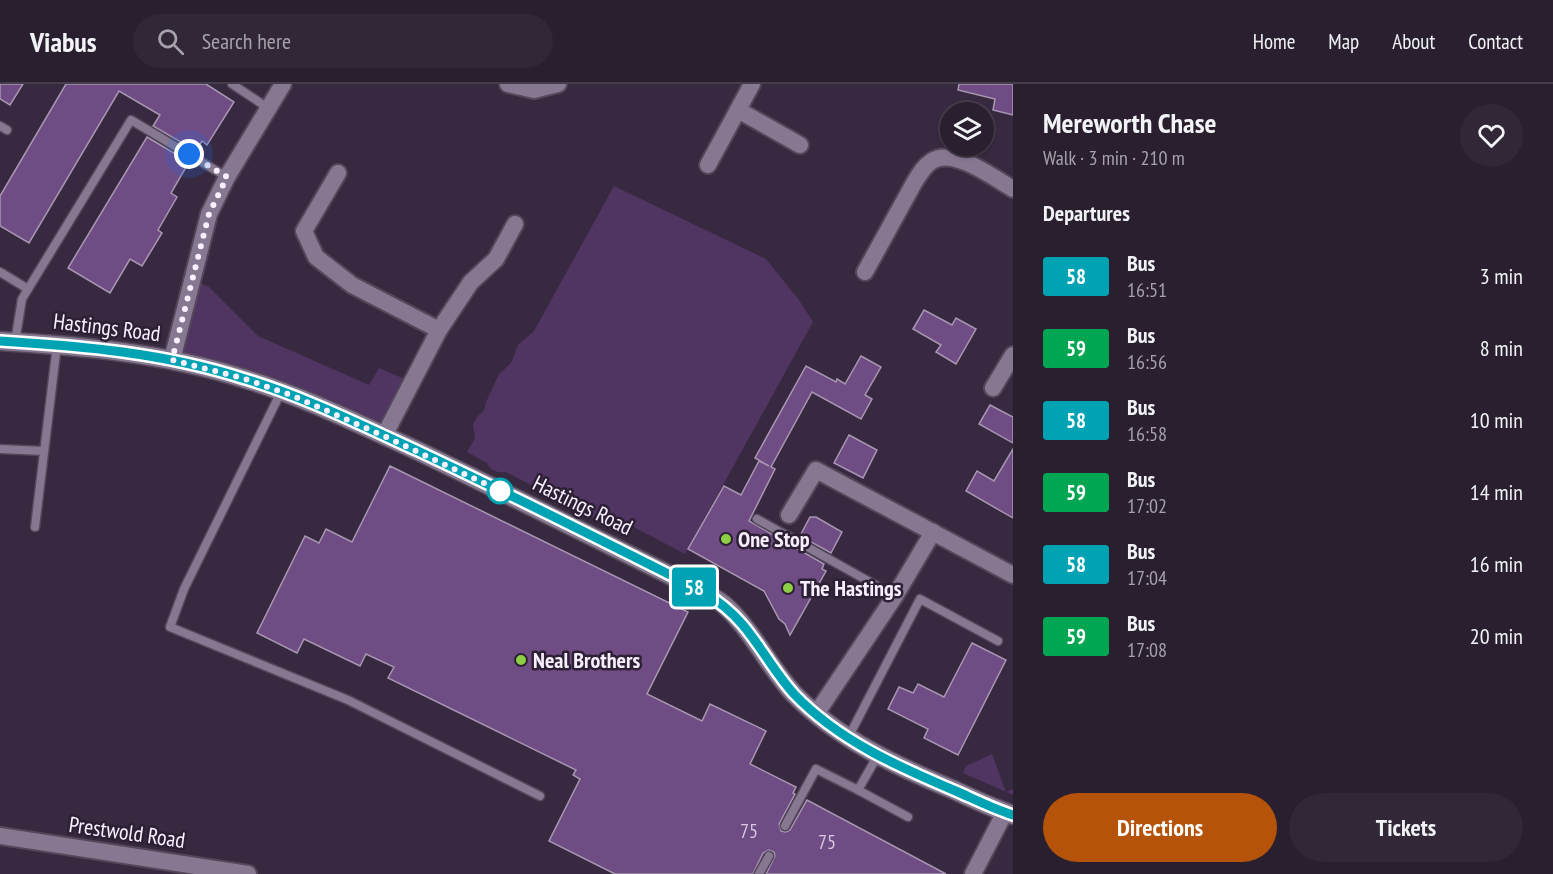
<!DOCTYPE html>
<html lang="en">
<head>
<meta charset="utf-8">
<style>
	body { margin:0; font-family:"PT Sans Narrow",sans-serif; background:#312737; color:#f1f3f6; height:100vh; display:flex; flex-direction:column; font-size:22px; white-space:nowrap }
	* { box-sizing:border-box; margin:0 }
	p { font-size:20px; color:#a5a2aa }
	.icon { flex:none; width:33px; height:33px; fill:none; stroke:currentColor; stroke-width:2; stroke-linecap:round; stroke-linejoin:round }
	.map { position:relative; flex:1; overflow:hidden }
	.details { display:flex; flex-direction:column; background:#291f2f; width:540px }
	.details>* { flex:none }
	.badge { padding:0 12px; border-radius:4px; font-size:21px; line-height:39px }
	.controls { position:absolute; left:940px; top:18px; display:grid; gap:12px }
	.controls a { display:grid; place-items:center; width:54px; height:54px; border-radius:50%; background:#291f2f; box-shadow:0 2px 4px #0004,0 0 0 2px #453d4b; font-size:30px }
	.you { position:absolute; width:30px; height:30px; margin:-15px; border:4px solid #fff; border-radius:50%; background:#1a73e8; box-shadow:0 0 0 9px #1a73e833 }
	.map>.badge { position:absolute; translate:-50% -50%; box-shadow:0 0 0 3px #fff }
	h2 { padding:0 30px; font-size:22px; line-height:54px }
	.round { display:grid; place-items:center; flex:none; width:63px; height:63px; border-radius:32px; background:#312737 }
	.summary { display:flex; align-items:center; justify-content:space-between; height:102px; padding:0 30px }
	h1 { font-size:28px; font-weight:800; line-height:45px }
	.primary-button { display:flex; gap:12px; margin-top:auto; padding:12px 30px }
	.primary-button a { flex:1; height:69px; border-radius:36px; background:#b45309; color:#fff; font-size:24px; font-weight:800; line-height:69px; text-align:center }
	.primary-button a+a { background:#312737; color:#f1f3f6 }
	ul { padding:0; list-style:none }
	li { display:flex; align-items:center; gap:18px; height:72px; padding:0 30px }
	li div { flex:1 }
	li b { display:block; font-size:22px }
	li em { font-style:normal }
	li .badge { min-width:66px; font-weight:700; text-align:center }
	header { display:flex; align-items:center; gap:36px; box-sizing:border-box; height:84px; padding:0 30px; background:#291f2f; border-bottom:2px solid #453d4b }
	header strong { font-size:28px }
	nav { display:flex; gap:33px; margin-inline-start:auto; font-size:21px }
	.search { width:420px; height:54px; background:#312737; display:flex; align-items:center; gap:15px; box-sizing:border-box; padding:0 21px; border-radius:33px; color:#a5a2aa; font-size:22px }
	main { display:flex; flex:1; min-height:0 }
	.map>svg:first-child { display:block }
	.green { fill:#503461 }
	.building { fill:#704c85; stroke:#a797b1; stroke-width:1.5 }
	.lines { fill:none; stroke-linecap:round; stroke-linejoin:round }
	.service-casing { stroke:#534759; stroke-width:11 }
	.minor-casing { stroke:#534759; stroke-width:20 }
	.tertiary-casing { stroke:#534759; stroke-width:21 }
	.service { stroke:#877891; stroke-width:8 }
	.minor { stroke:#877891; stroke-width:16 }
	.tertiary { stroke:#877891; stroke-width:18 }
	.line-casing { stroke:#fff; stroke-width:14 }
	.line { stroke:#00a3b4; stroke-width:9 }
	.walk { stroke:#f9f0ff; stroke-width:6; stroke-dasharray:0 10.8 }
	.stop-dot { fill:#fff; stroke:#00a3b4; stroke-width:3 }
	.poi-dot { fill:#8dce44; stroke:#2d2035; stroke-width:2 }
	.labels { text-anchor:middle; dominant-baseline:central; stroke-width:5; stroke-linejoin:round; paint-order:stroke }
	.number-label { font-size:20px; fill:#d7c7e0 }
	.street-label { font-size:22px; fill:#f9f0ff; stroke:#2d2035 }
	.poi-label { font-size:22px; font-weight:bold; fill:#f9f0ff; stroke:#2d2035; text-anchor:start }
</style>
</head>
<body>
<header>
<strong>Viabus</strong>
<div class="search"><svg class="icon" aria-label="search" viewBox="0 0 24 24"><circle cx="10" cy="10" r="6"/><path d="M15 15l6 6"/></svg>Search here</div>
<nav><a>Home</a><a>Map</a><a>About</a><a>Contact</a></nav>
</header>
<main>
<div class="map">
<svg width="1013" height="790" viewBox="0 0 1013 790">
	<rect width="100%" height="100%" fill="#37293f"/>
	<g class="green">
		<path d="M 614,102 L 766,175 L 799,216 L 813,238 L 685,470 L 628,440 L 591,433 L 506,388 C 498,389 490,387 487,379 L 467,368 L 475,354 L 473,341 L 477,333 L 484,326 L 486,318 L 499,290 L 511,279 L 518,261 L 534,247 Z"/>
		<path d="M 192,195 L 209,203 L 258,252 L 369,301 L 379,284 L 407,296 L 384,352 L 172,276 Z"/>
		<path d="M 992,670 L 1006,708 L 1013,705 L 1013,711 L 963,689 L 966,682 Z"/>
	</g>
	<g class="building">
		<path d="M 0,0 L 23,0 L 10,21 L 0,15 Z"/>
		<path d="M 66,0 L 206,0 L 234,18 L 207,61 L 202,57 L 196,67 L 153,42 L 160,31 L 119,7 L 29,159 L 0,142 L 0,112 Z"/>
		<path d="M 959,0 L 1013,0 L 1013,31 L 993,26 L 995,15 L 958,6 Z"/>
		<path d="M 147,53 L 189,78 L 171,109 L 177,113 L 158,146 L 162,149 L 142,182 L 130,175 L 110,209 L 68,184 Z"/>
		<path d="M 924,226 L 952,241 L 956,234 L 976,245 L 956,280 L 936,268 L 941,261 L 913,245 Z"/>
		<path d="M 861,272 L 881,283 L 865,311 L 872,315 L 861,335 L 812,308 L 771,383 L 775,385 L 749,437 L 824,480 L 822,485 L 826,487 L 790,551 L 785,540 L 779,535 L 764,507 L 688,465 L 724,402 L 741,411 L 759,377 L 769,382 L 755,374 L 806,282 L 836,298 L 837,295 L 845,300 Z"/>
		<path d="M 990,321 L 1013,333 L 1013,359 L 979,340 Z"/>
		<path d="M 849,351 L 877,366 L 863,394 L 834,379 Z"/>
		<path d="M 1013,365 L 1013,434 L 966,407 L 977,387 L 994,397 Z"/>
		<path d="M 390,382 L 688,528 L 647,610 L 702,637 L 710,620 L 766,647 L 750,680 L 796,703 L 793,709 L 795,710 L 779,740 L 781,747 L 786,748 L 790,746 L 807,716 L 946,790 L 766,790 L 775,772 L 774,768 L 769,766 L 763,769 L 753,790 L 615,790 L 549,757 L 580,695 L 573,691 L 576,686 L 388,594 L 394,583 L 366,570 L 360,582 L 304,555 L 297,569 L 257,549 L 305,452 L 319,459 L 326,445 L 352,458 Z"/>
		<path d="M 810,433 L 816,433 L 842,448 L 831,469 L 800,452 Z"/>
		<path d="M 972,559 L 1006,576 L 958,671 L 924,654 L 928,645 L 888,625 L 899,603 L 913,609 L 918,600 L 944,613 Z"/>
	</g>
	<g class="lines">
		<g class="service-casing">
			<g id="service">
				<path d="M 232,0 L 268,24"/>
				<path d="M 0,42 L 7,46"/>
				<path d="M 0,188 L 28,205"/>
				<path d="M 15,258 L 22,215 L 131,36 L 227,93"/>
				<path d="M 281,308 L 184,505 L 170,543 L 348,616 L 540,712"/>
				<path d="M 0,365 L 44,367"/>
				<path d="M 757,435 L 895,512"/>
				<path d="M 35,443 L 57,261"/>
				<path d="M 848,654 L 920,515 L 998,557"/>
				<path d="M 858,706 L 908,733"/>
				<path d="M 785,742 L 816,685 L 858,706 L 878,671"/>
				<path d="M 759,790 L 769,772"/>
			</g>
		</g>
		<g class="minor-casing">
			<g id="minor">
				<path d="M 508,0 L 534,6 L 558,0"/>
				<path d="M 738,26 L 800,61"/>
				<path d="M 708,81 L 752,0"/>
				<path d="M 338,89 L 304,147 L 316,173 L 352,201 L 439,246"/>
				<path d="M 865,188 L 914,99 C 919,91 924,82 932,77 C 953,63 994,94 1013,105"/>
				<path d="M 172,276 L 209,130 L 227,93 L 283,0"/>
				<path d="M 993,304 L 1013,271"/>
				<path d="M 384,352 L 439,246 L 471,198 L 496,175 L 515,140"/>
				<path d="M 789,431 L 816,386 L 1013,491"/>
				<path d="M 816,630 L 895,512 L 933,448"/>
				<path d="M 0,752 L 248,790"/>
				<path d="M 973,790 L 1005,728"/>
			</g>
		</g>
		<g class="tertiary-casing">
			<path id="tertiary" d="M 0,257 C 81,262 164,269 242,294 C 303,312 361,341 418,367 C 514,413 609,461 704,508 C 710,512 717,515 723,520 C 752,545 768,582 794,610 C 838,655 896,682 954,706 C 973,715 993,724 1013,731"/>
		</g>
		<use href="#service" class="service"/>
		<use href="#minor" class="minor"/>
		<use href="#tertiary" class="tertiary"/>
	</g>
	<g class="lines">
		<g class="line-casing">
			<path id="line" d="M 0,257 C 82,262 164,269 242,294 C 303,312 361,341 418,367 C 514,412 609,460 704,508 C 718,517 731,527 742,540 C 761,562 774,588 794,610 C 839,657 899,683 958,708 C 976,716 994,725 1013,731"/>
		</g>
		<use href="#line" class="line"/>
		<path class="walk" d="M 189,70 L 227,93 L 209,130 L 172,276 L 242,294 L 291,311 L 384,352 L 507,410 L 500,407"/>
	</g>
	<circle class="stop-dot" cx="500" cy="407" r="12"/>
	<g class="poi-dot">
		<circle cx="726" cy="455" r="6"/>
		<circle cx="788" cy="504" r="6"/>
		<circle cx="521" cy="576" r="6"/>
	</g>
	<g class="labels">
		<g class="number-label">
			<text x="749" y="747">75</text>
			<text x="827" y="758">75</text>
		</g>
		<g class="street-label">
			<text transform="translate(107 243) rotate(7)">Hastings Road</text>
			<text transform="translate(583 421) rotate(26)">Hastings Road</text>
			<text transform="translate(127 748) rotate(8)">Prestwold Road</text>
		</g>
		<g class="poi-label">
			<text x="738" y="455">One Stop</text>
			<text x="800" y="504">The Hastings</text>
			<text x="533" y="576">Neal Brothers</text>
		</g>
	</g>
</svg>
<div class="controls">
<a><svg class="icon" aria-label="layers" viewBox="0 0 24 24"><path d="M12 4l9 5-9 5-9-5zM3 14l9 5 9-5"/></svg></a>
</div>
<div class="you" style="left:189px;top:70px"></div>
<b class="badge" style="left:694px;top:503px;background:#00a3b4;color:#fff">58</b>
</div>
<section class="details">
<div class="summary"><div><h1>Mereworth Chase</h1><p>Walk · 3 min · 210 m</p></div><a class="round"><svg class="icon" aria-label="heart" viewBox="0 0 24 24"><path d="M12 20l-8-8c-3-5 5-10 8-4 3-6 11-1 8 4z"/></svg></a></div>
<h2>Departures</h2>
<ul>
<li><span class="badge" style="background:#00a3b4;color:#fff">58</span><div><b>Bus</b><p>16:51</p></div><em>3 min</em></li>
<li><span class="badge" style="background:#00a651;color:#fff">59</span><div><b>Bus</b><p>16:56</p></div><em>8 min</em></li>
<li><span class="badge" style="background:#00a3b4;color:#fff">58</span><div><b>Bus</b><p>16:58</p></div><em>10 min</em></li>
<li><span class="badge" style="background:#00a651;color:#fff">59</span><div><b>Bus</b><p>17:02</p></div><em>14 min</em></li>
<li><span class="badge" style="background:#00a3b4;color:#fff">58</span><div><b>Bus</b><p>17:04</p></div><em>16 min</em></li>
<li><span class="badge" style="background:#00a651;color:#fff">59</span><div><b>Bus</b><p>17:08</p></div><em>20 min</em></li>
</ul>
<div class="primary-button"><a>Directions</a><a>Tickets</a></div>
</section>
</main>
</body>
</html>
